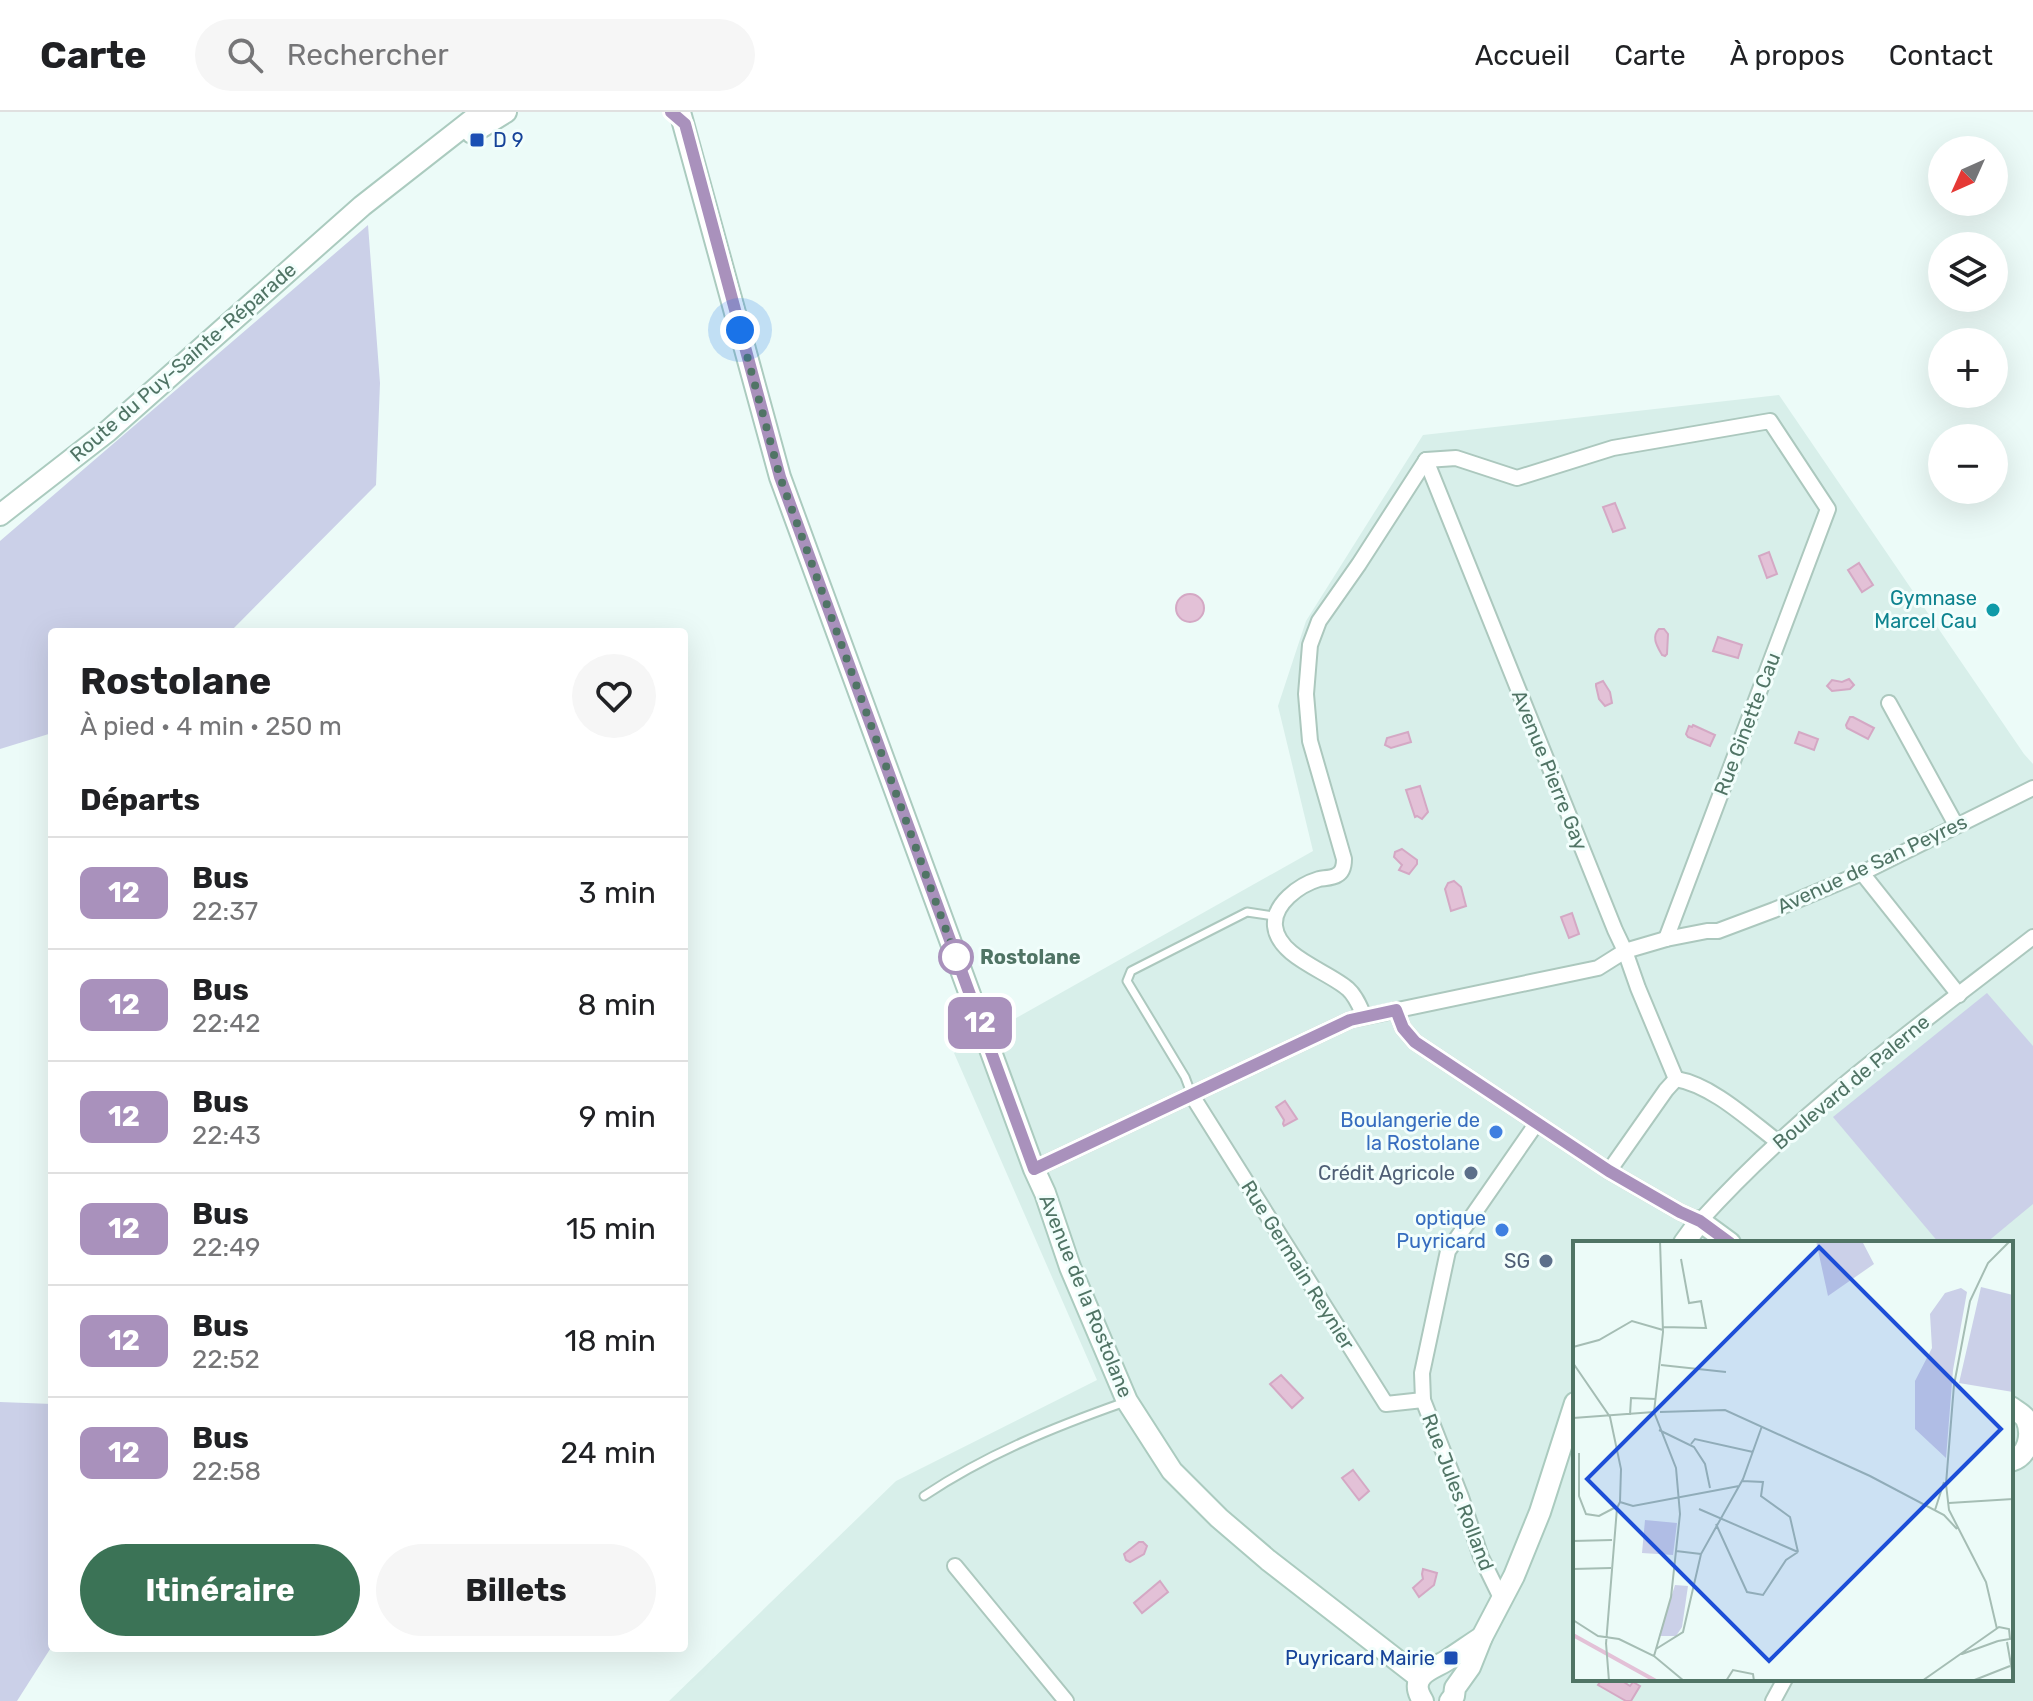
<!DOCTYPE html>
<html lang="fr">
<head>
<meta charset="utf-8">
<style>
	body { margin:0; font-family:Rubik,sans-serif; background:#f6f6f6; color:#202124; height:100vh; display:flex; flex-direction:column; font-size:30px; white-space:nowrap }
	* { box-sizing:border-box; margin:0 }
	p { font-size:26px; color:#757577 }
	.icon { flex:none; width:44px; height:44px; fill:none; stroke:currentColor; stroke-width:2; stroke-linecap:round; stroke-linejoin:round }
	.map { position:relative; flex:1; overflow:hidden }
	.side { position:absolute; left:48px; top:516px; width:640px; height:1024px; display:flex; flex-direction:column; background:#fff; border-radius:8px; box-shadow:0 8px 32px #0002 }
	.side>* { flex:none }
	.badge { padding:0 16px; border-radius:12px; font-size:28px; line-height:52px }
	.needle { width:52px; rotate:225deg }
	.fabs { position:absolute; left:1928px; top:24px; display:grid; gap:16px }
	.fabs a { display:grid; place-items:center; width:80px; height:80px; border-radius:50%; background:#fff; box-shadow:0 8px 32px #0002; font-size:40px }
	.you { position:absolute; width:40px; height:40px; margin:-20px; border:6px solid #fff; border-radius:50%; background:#1a73e8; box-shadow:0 0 0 12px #1a73e833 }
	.map>.badge { position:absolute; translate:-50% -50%; box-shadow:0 0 0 4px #fff }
	h2 { padding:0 32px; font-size:30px; line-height:72px }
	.round { display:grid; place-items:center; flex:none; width:84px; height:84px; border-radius:42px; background:#f6f6f6 }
	.summary { display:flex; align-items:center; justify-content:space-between; height:136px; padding:0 32px }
	h1 { font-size:38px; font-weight:700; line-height:60px }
	.cta { display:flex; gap:16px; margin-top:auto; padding:16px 32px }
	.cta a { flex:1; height:92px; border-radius:48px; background:#3b7356; color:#fff; font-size:32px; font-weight:700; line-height:92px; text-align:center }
	.cta a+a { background:#f6f6f6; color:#202124 }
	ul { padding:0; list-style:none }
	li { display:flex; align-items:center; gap:24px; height:112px; padding:0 32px; border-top:2px solid #e0e0e0 }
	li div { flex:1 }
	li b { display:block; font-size:30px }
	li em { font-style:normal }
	li .badge { min-width:88px; font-weight:700; text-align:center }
	header { display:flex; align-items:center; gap:48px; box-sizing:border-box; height:112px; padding:0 40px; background:#fff; border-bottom:2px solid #e0e0e0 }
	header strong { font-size:38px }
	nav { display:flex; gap:44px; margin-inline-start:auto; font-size:28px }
	.search { width:560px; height:72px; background:#f6f6f6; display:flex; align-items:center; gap:20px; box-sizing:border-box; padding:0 28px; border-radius:44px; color:#757577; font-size:30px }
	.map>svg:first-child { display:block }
	.residential { fill:#d8efea; fill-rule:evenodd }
	.green { fill:#cbd0e8 }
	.water { fill:#e3c1d7; stroke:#d4a8c4; stroke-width:2 }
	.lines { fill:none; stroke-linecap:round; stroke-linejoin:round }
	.lane-casing { stroke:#acc8be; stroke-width:11 }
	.street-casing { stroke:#acc8be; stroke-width:18 }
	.secondary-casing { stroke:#abcbbf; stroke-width:24 }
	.lane { stroke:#fff; stroke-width:7 }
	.street { stroke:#fff; stroke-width:14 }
	.secondary { stroke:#fff; stroke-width:20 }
	.line-casing { stroke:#fff; stroke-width:18 }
	.line { stroke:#a991bc; stroke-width:12 }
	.walk { stroke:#507465; stroke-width:8; stroke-dasharray:0 14.4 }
	.transit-dot { fill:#1a4fb4; stroke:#f2fefc; stroke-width:3 }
	.culture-dot { fill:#0f9aa8; stroke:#f2fefc; stroke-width:3 }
	.stop-dot { fill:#fff; stroke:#a991bc; stroke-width:4 }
	.shop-dot { fill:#3f7fe0; stroke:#f2fefc; stroke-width:3 }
	.service-dot { fill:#5c6f8a; stroke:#f2fefc; stroke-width:3 }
	.labels { text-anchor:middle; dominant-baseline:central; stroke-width:6; stroke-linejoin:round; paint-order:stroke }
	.transit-label { font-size:20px; fill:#164399; stroke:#f2fefc; text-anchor:start }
	.street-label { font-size:20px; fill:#507465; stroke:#f2fefc }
	.culture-label { font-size:20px; fill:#0d838f; stroke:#f2fefc; text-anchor:end }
	.stop-label { font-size:20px; font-weight:bold; fill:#507465; stroke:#f2fefc; text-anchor:start }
	.shop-label { font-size:20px; fill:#366cbe; stroke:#f2fefc; text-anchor:end }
	.service-label { font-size:20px; fill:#4e5e75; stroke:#f2fefc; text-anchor:end }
	.inset-river { fill:none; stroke:#e3c1d7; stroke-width:4 }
	.inset-road { fill:none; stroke:#a5bdb4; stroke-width:2 }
	.view { fill:#1d4ed8; fill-opacity:0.15; stroke:#1d4ed8; stroke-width:4 }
	.inset-edge { fill:none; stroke:#507465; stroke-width:4 }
</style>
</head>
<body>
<header>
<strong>Carte</strong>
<div class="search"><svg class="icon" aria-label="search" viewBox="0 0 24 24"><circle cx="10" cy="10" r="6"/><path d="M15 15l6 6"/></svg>Rechercher</div>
<nav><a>Accueil</a><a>Carte</a><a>À propos</a><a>Contact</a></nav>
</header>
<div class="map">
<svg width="2033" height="1589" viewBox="0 0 2033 1589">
	<rect width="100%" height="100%" fill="#ecfbf8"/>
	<path class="residential" d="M 1779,283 L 2024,642 L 2033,652 L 2033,1589 L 669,1589 L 896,1369 L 1097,1268 L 954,941 L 1313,739 L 1278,594 L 1306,509 L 1423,323 ZM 1575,1131 L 2011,1131 L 2011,1567 L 1575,1567 Z"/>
	<g class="green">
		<path d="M 368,113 L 380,271 L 376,373 L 230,520 L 52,520 L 52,621 L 0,637 L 0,429 Z"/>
		<path d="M 1987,881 L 2033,934 L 2033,1092 L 1986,1131 L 1939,1131 L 1833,1005 Z"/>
		<path d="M 0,1290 L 52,1292 L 52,1534 L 17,1589 L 0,1589 Z"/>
	</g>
	<g class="water">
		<path d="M 1615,391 L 1625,416 L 1613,420 L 1603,395 Z"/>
		<path d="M 1769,440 L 1777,462 L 1767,466 L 1759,444 Z"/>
		<path d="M 1859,451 L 1873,473 L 1862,480 L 1848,458 Z"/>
		<circle cx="1190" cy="496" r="14"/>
		<path d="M 1659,517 L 1664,517 L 1668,522 L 1667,542 L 1665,544 L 1662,543 C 1657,534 1651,525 1659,517 Z"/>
		<path d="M 1718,525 L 1742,533 L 1738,546 L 1713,539 Z"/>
		<path d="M 1849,567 L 1854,573 L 1850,577 L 1832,579 L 1827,574 L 1832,568 L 1842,570 Z"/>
		<path d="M 1603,569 L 1610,580 L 1612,591 L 1605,594 L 1599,587 L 1596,574 L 1596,572 Z"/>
		<path d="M 1850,605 L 1853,605 L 1874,616 L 1868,627 L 1847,616 L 1846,613 Z"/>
		<path d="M 1693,613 L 1715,623 L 1710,634 L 1688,625 L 1686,622 L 1689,614 L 1692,615 Z"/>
		<path d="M 1408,620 L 1411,630 L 1391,636 L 1385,633 L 1387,626 Z"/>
		<path d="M 1799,620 L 1818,627 L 1814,638 L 1795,631 Z"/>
		<path d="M 1420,674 L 1428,700 L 1422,707 L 1417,704 L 1415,705 L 1406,678 Z"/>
		<path d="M 1402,737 L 1417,748 L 1417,752 L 1409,762 L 1399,758 L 1402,753 L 1394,745 L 1395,740 Z"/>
		<path d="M 1454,769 L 1461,775 L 1466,794 L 1451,799 L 1445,777 L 1448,771 Z"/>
		<path d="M 1572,801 L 1579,822 L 1569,826 L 1561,805 Z"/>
		<path d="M 1285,989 L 1297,1007 L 1284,1014 L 1283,1012 L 1284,1008 L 1276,995 Z"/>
		<path d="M 1281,1263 L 1303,1286 L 1292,1296 L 1270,1272 Z"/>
		<path d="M 1353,1358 L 1369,1379 L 1359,1388 L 1342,1366 Z"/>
		<path d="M 1139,1430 L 1143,1430 L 1147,1434 L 1144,1442 L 1130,1450 L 1126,1448 L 1124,1442 Z"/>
		<path d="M 1423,1457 L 1437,1461 L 1434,1473 L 1419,1485 L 1413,1476 L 1423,1467 L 1422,1462 Z"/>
		<path d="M 1160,1469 L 1168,1480 L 1142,1501 L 1134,1491 Z"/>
		<path d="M 1602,1567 L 1619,1567 L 1630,1574 L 1633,1570 L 1640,1574 L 1631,1589 L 1626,1589 L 1598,1573 Z"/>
	</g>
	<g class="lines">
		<g class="lane-casing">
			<g id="lane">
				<path d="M 1191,981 L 1185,965 L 1127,869 L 1131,859 L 1247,800 L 1274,804"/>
				<path d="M 924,1384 C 987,1342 1054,1315 1125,1290"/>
			</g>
		</g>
		<g class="street-casing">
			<g id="street">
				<path d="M 1426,348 L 1456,346 L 1517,366 L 1613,336 L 1770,309 L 1828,397 L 1666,827"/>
				<path d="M 1426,348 L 1615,818 L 1625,839 L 1638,876 L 1676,967"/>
				<path d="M 1889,591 L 1956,713"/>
				<path d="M 1862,761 L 1959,883"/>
				<path d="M 1396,898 L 1403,916 L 1415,930 L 1609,1059 L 1680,1100 L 1700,1109 C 1798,1000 1918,914 2033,825"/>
				<path d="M 1364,904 C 1360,895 1356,884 1348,877 C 1328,859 1278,845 1275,814 C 1273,792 1299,773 1319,767 C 1324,766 1333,766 1337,763 C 1343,760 1344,753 1344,747 L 1310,629 L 1306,582 L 1310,533 L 1319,509 L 1359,452 L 1426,348"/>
				<path d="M 1676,967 C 1712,973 1749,1008 1778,1030"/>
				<path d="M 1191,982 L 1386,1292 L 1423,1288"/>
				<path d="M 1034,1057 L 1350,908 L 1598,856 L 1625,839 L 1666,827 L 1707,819 L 1718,819 L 1774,798 L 1862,761 L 2033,676"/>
				<path d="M 1609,1059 L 1666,978 L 1676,967"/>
				<path d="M 955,1454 L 1066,1589"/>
				<path d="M 1502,1488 L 1481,1445 L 1461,1385 L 1423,1288 L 1422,1261 L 1448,1139 L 1536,1012"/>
				<path d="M 1773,1589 L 1785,1567"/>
			</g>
		</g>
		<g class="secondary-casing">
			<g id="secondary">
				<path d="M 680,0 L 780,365 L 1034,1057 L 1045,1081 L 1070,1155 L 1127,1289 L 1172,1359 L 1219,1406 L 1268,1448 L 1420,1566"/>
				<path d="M 472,21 L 506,0"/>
				<path d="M 0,403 L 108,319 L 362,94 L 482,0"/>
				<path d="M 1684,1131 L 1700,1109 L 1730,1131"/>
				<path d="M 2011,1295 C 2016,1299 2023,1302 2026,1307 C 2033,1323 2028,1344 2011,1349"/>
				<path d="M 1423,1589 C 1418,1581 1415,1573 1421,1565 C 1427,1557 1441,1553 1449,1547 C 1460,1540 1471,1532 1482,1525"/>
				<path d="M 1450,1589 L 1454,1584 L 1455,1576 L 1470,1555 L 1482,1525 L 1514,1464 L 1540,1400 L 1575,1291"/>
			</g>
		</g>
		<use href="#lane" class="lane"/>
		<use href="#street" class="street"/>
		<use href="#secondary" class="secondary"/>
	</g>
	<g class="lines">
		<g class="line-casing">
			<path id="line" d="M 671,0 L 685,12 L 780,365 L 1034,1057 L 1350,908 L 1396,898 L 1403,916 L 1415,930 L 1609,1059 L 1680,1100 L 1700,1109 L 1730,1131"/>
		</g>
		<use href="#line" class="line"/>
		<path class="walk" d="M 740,218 L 780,365 L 960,856 L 956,845"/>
	</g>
	<g class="transit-dot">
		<rect x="469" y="20" width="16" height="16" rx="4"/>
		<rect x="1443" y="1538" width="16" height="16" rx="4"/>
	</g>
	<circle class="culture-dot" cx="1993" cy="498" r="8"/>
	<circle class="stop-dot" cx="956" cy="845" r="16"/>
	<g class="shop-dot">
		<circle cx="1496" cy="1020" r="8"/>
		<circle cx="1502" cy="1118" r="8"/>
	</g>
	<g class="service-dot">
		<circle cx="1471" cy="1061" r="8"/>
		<circle cx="1546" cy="1149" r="8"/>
	</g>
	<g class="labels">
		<g class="transit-label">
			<text x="493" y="28">D 9</text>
			<text x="1435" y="1546" text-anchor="end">Puyricard Mairie</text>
		</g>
		<g class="street-label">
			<text transform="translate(183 250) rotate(-41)">Route du Puy-Sainte-Réparade</text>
			<text transform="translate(1747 612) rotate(-69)">Rue Ginette Cau</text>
			<text transform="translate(1550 658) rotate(68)">Avenue Pierre Gay</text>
			<text transform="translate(1872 752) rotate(-25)">Avenue de San Peyres</text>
			<text transform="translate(1851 970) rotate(-40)">Boulevard de Palerne</text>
			<text transform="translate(1298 1153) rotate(58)">Rue Germain Reynier</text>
			<text transform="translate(1086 1184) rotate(68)">Avenue de la Rostolane</text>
			<text transform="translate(1458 1380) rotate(69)">Rue Jules Rolland</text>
		</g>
		<g class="culture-label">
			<text x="1977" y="486">Gymnase<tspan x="1977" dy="23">Marcel Cau</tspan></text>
		</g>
		<g class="stop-label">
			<text x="980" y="845">Rostolane</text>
		</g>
		<g class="shop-label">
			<text x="1480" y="1008">Boulangerie de<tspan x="1480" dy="23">la Rostolane</tspan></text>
			<text x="1486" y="1106">optique<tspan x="1486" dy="23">Puyricard</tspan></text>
		</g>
		<g class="service-label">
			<text x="1455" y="1061">Crédit Agricole</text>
			<text x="1530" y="1149">SG</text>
		</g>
	</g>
	<g transform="translate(1573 1129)">
		<rect width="440" height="440" fill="#ecfbf8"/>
		<path d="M 243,0 L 289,0 L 301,23 L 255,55 ZM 408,46 L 440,54 L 440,151 L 386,142 ZM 388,47 L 394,51 L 380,129 L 373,217 L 342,188 L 342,140 L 359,107 L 357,73 L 372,52 ZM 72,279 L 104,282 L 100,314 L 69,312 ZM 102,344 L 115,345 L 109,386 L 103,395 L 86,395 Z" fill="#cbd0e8"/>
		<path class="inset-river" d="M 0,394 L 83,440"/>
		<path class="inset-road" d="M 108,18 L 116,62 L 129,60M 90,86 L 133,87 L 128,60M 0,106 L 26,99 L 59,80 L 90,89M 0,122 L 37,176 L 48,228 L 47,261M 88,124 L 153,131M 87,171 L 152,169 L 297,235 L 371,274 L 384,288M 57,174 L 58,157 L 83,158M 0,177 L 81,171M 86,189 L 121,206 L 132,223 L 137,247M 118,203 L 122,198 L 180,211M 6,212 L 6,255 L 13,273 L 26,275 L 43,266M 169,240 L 190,241 L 188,255 L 217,276 L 225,311M 376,262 L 440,258M 44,267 L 47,261 L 60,265 L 166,245M 126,268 L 225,311M 362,269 L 371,241M 143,283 L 174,351 L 190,354 L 213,319 L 225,311M 0,300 L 39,299M 103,310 L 128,313M 0,328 L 38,327M 0,379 L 25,395 L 46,398 L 81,415 L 111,440M 424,388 L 413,341 L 376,269 L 373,243 L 381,144 L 397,60 L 415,22 L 437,0M 434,401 L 440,435M 33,402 L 36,440M 33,403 L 44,267M 83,408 L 110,391 L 128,313 L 170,238 L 189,185M 389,413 L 425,400M 81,415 L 98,356 L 107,273 L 103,227 L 81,171 L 90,91 L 87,0M 153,440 L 160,429 L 180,433 L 181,440M 349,440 L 426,386 L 436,388 L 437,398 L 425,400M 399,440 L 437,425"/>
		<path class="view" d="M 246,6 L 428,188 L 196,420 L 14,238 Z"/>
		<rect width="440" height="440" class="inset-edge"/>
	</g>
</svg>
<div class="fabs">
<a><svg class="needle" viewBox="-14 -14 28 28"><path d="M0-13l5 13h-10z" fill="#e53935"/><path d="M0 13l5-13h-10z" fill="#757577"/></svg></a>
<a><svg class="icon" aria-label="layers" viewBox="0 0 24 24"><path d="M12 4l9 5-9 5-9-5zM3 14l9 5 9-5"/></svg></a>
<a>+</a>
<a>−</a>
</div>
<div class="you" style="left:740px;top:218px"></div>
<b class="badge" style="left:980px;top:911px;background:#a991bc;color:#fff">12</b>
<section class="side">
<div class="summary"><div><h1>Rostolane</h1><p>À pied · 4 min · 250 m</p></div><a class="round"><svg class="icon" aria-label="heart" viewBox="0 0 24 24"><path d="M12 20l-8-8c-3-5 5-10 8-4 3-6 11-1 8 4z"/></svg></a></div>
<h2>Départs</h2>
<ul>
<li><span class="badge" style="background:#a991bc;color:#fff">12</span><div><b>Bus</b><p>22:37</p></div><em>3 min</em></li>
<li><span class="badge" style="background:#a991bc;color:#fff">12</span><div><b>Bus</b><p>22:42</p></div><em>8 min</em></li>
<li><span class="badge" style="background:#a991bc;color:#fff">12</span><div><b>Bus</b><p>22:43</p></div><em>9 min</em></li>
<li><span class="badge" style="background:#a991bc;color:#fff">12</span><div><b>Bus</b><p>22:49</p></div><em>15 min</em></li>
<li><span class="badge" style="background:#a991bc;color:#fff">12</span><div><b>Bus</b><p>22:52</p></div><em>18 min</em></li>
<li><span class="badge" style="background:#a991bc;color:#fff">12</span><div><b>Bus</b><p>22:58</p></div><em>24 min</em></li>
</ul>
<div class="cta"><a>Itinéraire</a><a>Billets</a></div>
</section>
</div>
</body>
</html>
